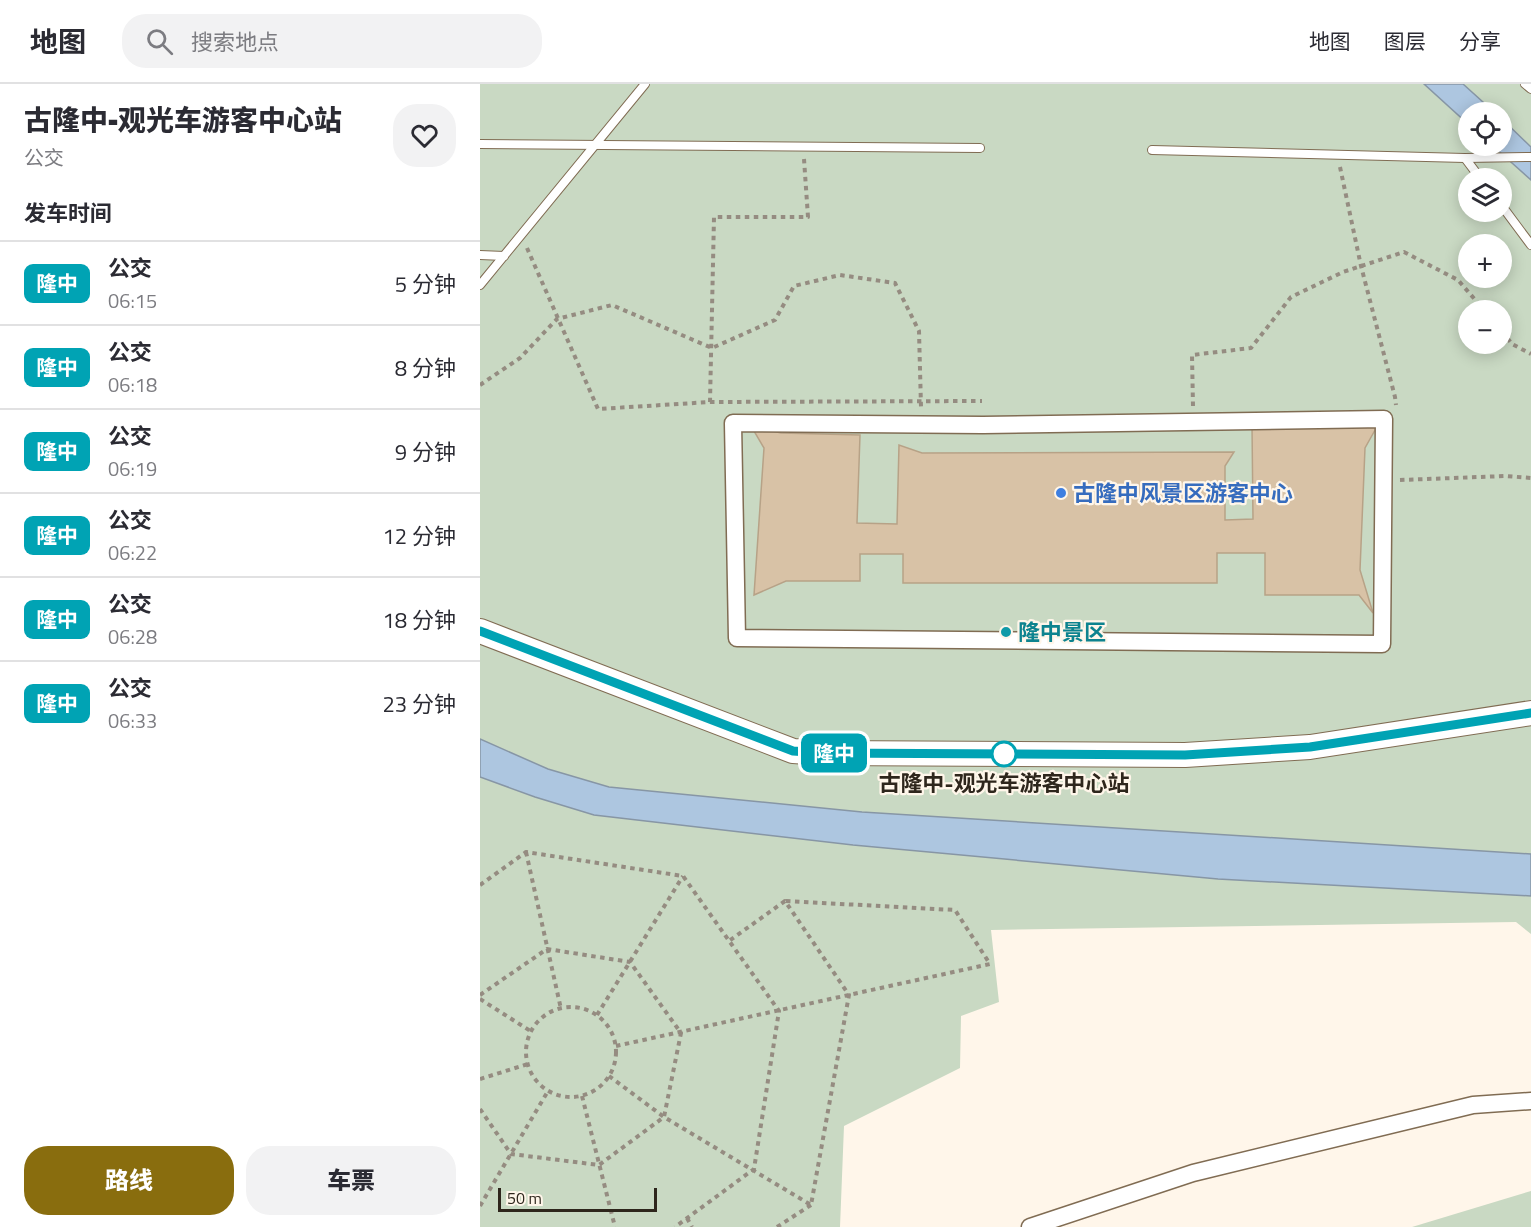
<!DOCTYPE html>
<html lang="zh">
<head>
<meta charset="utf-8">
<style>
	body { margin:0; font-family:"Titillium Web","Noto Sans SC",sans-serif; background:#f2f2f3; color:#2b2b33; height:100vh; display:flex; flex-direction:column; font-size:22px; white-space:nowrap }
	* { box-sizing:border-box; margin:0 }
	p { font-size:20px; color:#7c7c81 }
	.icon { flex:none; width:33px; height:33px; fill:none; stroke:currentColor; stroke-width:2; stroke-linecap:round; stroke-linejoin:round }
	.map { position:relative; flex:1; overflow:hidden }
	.details { display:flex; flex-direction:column; background:#fff; width:480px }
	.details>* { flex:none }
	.badge { padding:0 12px; border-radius:9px; font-size:21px; line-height:39px }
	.buttons { position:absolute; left:978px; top:18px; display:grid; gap:12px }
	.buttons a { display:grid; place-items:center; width:54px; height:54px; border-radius:50%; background:#fff; box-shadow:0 3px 15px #0003; font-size:30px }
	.scale { position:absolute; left:18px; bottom:15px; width:159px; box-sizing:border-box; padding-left:6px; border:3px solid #2e261c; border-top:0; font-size:16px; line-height:21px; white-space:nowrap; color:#2e261c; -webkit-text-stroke:4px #fff6ea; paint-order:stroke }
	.map>.badge { position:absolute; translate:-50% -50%; box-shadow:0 0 0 3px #fff }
	h2 { padding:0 24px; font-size:22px; line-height:54px }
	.round { display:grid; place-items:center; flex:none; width:63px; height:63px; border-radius:24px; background:#f2f2f3 }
	.overview { display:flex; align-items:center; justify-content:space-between; height:102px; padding:0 24px }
	h1 { font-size:28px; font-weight:800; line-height:45px }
	.action { display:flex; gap:12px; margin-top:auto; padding:12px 24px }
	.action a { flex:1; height:69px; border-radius:24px; background:#896d0e; color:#fff; font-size:24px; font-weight:800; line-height:69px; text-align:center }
	.action a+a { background:#f2f2f3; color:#2b2b33 }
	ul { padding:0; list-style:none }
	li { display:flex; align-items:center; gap:18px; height:84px; padding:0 24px; border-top:2px solid #e1e1e2 }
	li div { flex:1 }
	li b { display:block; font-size:22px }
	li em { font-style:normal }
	li .badge { min-width:66px; font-weight:700; text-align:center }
	header { display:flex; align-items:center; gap:36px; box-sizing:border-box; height:84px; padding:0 30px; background:#fff; border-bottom:2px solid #e1e1e2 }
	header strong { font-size:28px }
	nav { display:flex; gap:33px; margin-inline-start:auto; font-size:21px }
	.search { width:420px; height:54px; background:#f2f2f3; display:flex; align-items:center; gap:15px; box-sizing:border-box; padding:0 21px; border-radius:24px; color:#7c7c81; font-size:22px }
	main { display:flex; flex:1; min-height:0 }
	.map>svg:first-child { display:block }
	.green { fill:#c9d9c3; fill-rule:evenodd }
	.water { fill:#adc6e0; stroke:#8796a5; stroke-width:1.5 }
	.building { fill:#d8c2a6; stroke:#b7a287; stroke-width:1.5 }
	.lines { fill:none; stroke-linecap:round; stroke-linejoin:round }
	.lane-casing { stroke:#806c53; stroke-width:10 }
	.street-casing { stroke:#806c53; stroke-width:19 }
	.secondary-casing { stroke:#806c53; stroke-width:26 }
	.path { stroke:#958c81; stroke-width:4; stroke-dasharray:4.5 4.5; stroke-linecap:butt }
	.lane { stroke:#fff; stroke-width:8 }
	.street { stroke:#fff; stroke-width:16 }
	.secondary { stroke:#fff; stroke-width:24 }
	.line-casing { stroke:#fff; stroke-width:14 }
	.line { stroke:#00a3b4; stroke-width:9 }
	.shop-dot { fill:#3f7fe0; stroke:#fff6ea; stroke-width:2 }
	.culture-dot { fill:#0f9aa8; stroke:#fff6ea; stroke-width:2 }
	.stop-dot { fill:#fff; stroke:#00a3b4; stroke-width:3 }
	.labels { text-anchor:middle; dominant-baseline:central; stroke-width:4.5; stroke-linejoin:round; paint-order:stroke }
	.shop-label { font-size:22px; font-weight:bold; fill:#366cbe; stroke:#fff6ea; text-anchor:start }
	.culture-label { font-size:22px; font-weight:bold; fill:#0d838f; stroke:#fff6ea; text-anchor:start }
	.stop-label { font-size:22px; font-weight:bold; fill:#2e261c; stroke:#fff6ea }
</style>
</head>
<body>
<header>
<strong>地图</strong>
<div class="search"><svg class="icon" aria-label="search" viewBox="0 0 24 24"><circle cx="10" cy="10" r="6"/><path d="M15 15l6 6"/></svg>搜索地点</div>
<nav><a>地图</a><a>图层</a><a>分享</a></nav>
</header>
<main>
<section class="details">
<div class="overview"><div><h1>古隆中-观光车游客中心站</h1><p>公交</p></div><a class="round"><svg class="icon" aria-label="heart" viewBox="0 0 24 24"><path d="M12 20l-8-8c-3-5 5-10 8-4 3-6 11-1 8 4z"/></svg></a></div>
<h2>发车时间</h2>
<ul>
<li><span class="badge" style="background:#00a3b4;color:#fff">隆中</span><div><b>公交</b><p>06:15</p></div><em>5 分钟</em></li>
<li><span class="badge" style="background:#00a3b4;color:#fff">隆中</span><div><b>公交</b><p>06:18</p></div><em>8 分钟</em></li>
<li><span class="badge" style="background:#00a3b4;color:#fff">隆中</span><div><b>公交</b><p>06:19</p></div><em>9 分钟</em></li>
<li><span class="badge" style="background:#00a3b4;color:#fff">隆中</span><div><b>公交</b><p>06:22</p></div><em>12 分钟</em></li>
<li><span class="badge" style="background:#00a3b4;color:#fff">隆中</span><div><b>公交</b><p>06:28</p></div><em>18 分钟</em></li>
<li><span class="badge" style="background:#00a3b4;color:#fff">隆中</span><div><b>公交</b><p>06:33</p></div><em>23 分钟</em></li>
</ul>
<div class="action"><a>路线</a><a>车票</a></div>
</section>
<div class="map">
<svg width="1051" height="1143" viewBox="0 0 1051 1143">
	<rect width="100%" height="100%" fill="#fff6ea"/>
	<g class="green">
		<path d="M 0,0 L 1051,0 L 1051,850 L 1036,838 L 511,846 L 519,918 L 481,932 L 480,984 L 364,1042 L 360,1143 L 0,1143 ZM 988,28 L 1022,28 L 1022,62 L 988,62 ZM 988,94 L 1022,94 L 1022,128 L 988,128 ZM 988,160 L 1022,160 L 1022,194 L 988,194 ZM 988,226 L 1022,226 L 1022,260 L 988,260 Z"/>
		<path d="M 1051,1107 L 1051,1143 L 932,1143 Z"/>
	</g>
	<g class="water">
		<path d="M 944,0 L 983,0 L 1014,28 L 988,28 L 988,40 Z"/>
		<path d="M 1022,35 L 1051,63 L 1051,96 L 1013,62 L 1022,62 Z"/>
		<path d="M 0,655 L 68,685 L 129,703 L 382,728 L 1051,770 L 1051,812 L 738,795 L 373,761 L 114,731 L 55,713 L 0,693 Z"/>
	</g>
	<path class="building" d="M 899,339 L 885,364 L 880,486 L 893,529 L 879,511 L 785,511 L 785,469 L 737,469 L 737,499 L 423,499 L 423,470 L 380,470 L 380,497 L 306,497 L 274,511 L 284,364 L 271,342 L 301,349 L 380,351 L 377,439 L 417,440 L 419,361 L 442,369 L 754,368 L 745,382 L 745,436 L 773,435 L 772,341 Z"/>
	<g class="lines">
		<g class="lane-casing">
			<g id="lane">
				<path d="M 1045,0 L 1051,5"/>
				<path d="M 0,60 L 500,64"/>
				<path d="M 672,66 L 985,74 L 1000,94"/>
				<path d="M 985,74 L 1051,73"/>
				<path d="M 1022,122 L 1051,161"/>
				<path d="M 0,171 L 24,172"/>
				<path d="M 0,201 L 165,0"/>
			</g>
		</g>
		<g class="street-casing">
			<g id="street">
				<path d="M 904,335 L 902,560 L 257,554 L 253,339 L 503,341 Z"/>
				<path d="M 550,1143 L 713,1089 L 993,1021 L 1051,1017"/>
			</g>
		</g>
		<g class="secondary-casing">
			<path id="secondary" d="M 0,547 L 313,667 L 343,669 L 705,671 L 830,663 L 1051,629"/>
		</g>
		<g class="path">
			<path d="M 860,83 L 881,182 L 915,313 L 916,321"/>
			<path d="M 47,164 L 118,325 L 230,318 L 234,133 L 328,133 L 324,75"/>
			<path d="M 1022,247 L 1032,260 L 1051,270"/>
			<path d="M 0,301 L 40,274 L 77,235 L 132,221 L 232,264 L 295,236 L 314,202 L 360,191 L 415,199 L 439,247 L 441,323"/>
			<path d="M 230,318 L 502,317"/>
			<path d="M 713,322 L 712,271 L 771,264 L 811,213 L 863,188 L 924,168 L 978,196 L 1004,226"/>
			<path d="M 920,396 L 1026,392 L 1051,394"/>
			<path d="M 46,768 L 81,925"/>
			<path d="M 0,801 L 46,768 L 203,792 L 299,927 L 274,1085 L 195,1143"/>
			<path d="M 0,911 L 67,865 L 150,878 L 201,949 L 184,1033 L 119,1081 L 31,1070 L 0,1025"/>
			<path d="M 0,915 L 52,948"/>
			<circle cx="91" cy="968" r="45"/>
			<path d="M 117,931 L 203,792"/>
			<path d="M 136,962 L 510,880 L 475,826 L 305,817"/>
			<path d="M 129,992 L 184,1033 L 331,1121 L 369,911 L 305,817 L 249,857"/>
			<path d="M 0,995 L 48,980"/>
			<path d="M 102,1012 L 135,1143"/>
			<path d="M 0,1122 L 68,1007"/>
			<path d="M 207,1134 L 212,1143"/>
			<path d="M 297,1143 L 331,1121"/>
		</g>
		<use href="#lane" class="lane"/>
		<use href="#street" class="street"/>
		<use href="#secondary" class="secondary"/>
	</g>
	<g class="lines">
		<g class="line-casing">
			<path id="line" d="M 0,547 L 313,667 L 342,669 L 705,671 L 830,663 L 1051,629"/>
		</g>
		<use href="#line" class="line"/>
	</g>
	<circle class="shop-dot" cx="581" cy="409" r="6"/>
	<circle class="culture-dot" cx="526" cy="548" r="6"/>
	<circle class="stop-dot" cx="524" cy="670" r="12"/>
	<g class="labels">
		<g class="shop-label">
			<text x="593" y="409">古隆中风景区游客中心</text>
		</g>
		<g class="culture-label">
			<text x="538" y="548">隆中景区</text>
		</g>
		<g class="stop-label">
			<text x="524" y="699">古隆中-观光车游客中心站</text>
		</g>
	</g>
</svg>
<div class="buttons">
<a><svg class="icon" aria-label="locate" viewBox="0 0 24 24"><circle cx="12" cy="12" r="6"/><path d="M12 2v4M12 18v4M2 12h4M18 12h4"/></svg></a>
<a><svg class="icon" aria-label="layers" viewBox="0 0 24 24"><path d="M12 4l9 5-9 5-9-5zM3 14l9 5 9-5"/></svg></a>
<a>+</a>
<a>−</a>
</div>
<div class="scale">50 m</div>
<b class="badge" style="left:354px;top:669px;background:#00a3b4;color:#fff">隆中</b>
</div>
</main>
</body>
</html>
